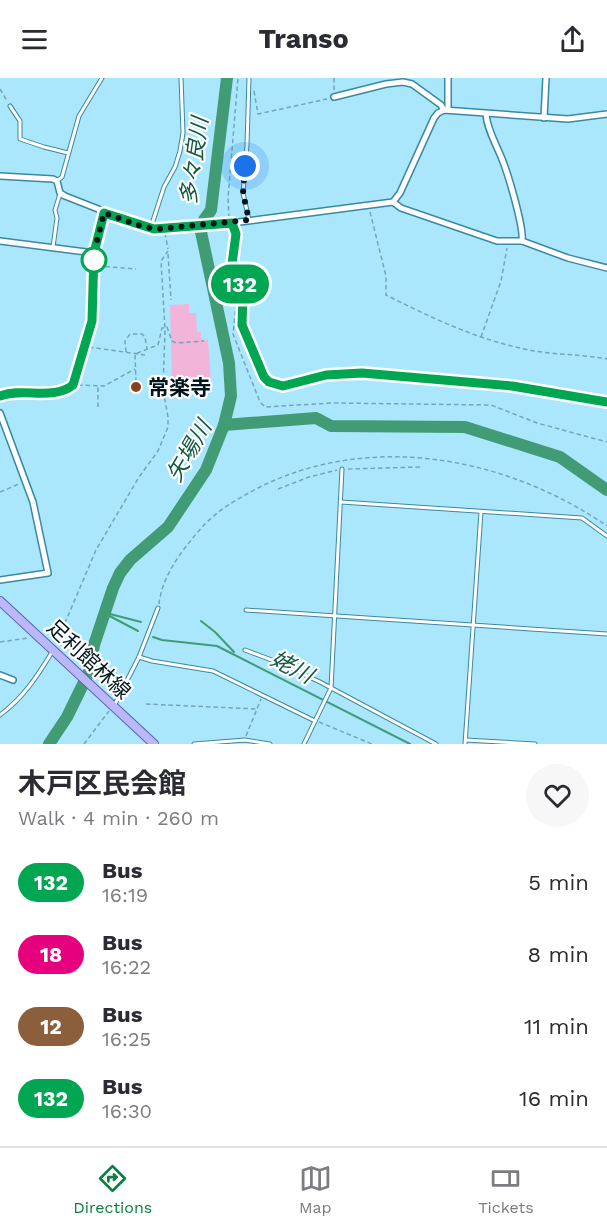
<!DOCTYPE html>
<html lang="en">
<head>
<meta charset="utf-8">
<style>
	body { margin:0; font-family:"Work Sans","Noto Sans JP",sans-serif; background:#f7f7f7; color:#2b2b33; height:100vh; display:flex; flex-direction:column; font-size:22px; white-space:nowrap }
	* { box-sizing:border-box; margin:0 }
	p { font-size:20px; color:#7c7c81 }
	.icon { flex:none; width:33px; height:33px; fill:none; stroke:currentColor; stroke-width:2; stroke-linecap:round; stroke-linejoin:round }
	.map { position:relative; height:666px; overflow:hidden }
	.drawer { display:flex; flex-direction:column; background:#fff; flex:1 }
	.drawer>* { flex:none }
	.badge { padding:0 12px; border-radius:20px; font-size:21px; line-height:39px }
	.you { position:absolute; width:30px; height:30px; margin:-15px; border:4px solid #fff; border-radius:50%; background:#1a73e8; box-shadow:0 0 0 9px #1a73e833 }
	.map>.badge { position:absolute; translate:-50% -50%; box-shadow:0 0 0 3px #fff }
	.round { display:grid; place-items:center; flex:none; width:63px; height:63px; border-radius:32px; background:#f7f7f7 }
	.summary { display:flex; align-items:center; justify-content:space-between; height:102px; padding:0 18px }
	h1 { font-size:28px; font-weight:700; line-height:45px }
	ul { padding:0; list-style:none }
	li { display:flex; align-items:center; gap:18px; height:72px; padding:0 18px }
	li div { flex:1 }
	li b { display:block; font-size:22px }
	li em { font-style:normal }
	li .badge { min-width:66px; font-weight:700; text-align:center }
	header { display:flex; justify-content:space-between; align-items:center; height:78px; padding:0 18px; background:#fff; font-size:27px; font-weight:700 }
	.tab-bar { display:flex; justify-content:space-around; align-items:center; height:84px; border-top:2px solid #e1e1e2; background:#fff; font-size:16px; color:#7c7c81 }
	.tab-bar a { display:grid; justify-items:center; gap:3px }
	.tab-bar .current { color:#0b8043 }
	.map>svg:first-child { display:block }
	.green { fill:#f0b5d8 }
	.lines { fill:none; stroke-linecap:round; stroke-linejoin:round }
	.stream { stroke:#419c76; stroke-width:2 }
	.river { stroke:#419c76; stroke-width:12 }
	.service-casing { stroke:#3a88a2; stroke-width:5 }
	.minor-casing { stroke:#3a88a2; stroke-width:8 }
	.primary-casing { stroke:#5c61ab; stroke-width:10 }
	.path { stroke:#74a5b6; stroke-width:1.5; stroke-dasharray:4.5 3; stroke-linecap:butt }
	.service { stroke:#fff; stroke-width:3 }
	.minor { stroke:#fff; stroke-width:5 }
	.primary { stroke:#bbb8fa; stroke-width:8 }
	.line-casing { stroke:#fff; stroke-width:14 }
	.line { stroke:#00a651; stroke-width:9 }
	.walk { stroke:#00161d; stroke-width:6; stroke-dasharray:0 10.8 }
	.stop-dot { fill:#fff; stroke:#00a651; stroke-width:3 }
	.poi-dot { fill:#894122; stroke:#fdfdfd; stroke-width:2 }
	.labels { text-anchor:middle; dominant-baseline:central; stroke-width:4.5; stroke-linejoin:round; paint-order:stroke }
	.poi-label { font-size:21px; font-weight:bold; fill:#00161d; stroke:#fdfdfd; text-anchor:start }
	.street-label { font-size:21px; fill:#00161d; stroke:#fdfdfd }
	.water-label { font-size:22px; font-style:italic; fill:#13593e; stroke:#fdfdfd }
</style>
</head>
<body>
<header><svg class="icon" aria-label="menu" viewBox="0 0 24 24"><path d="M4 6h16M4 12h16M4 18h16"/></svg>Transo<svg class="icon" aria-label="share" viewBox="0 0 24 24"><path d="M12 15V3M7 8l5-5 5 5M5 13v7h14v-7"/></svg></header>
<div class="map">
<svg width="607" height="666" viewBox="0 0 607 666">
	<rect width="100%" height="100%" fill="#aae7fd"/>
	<path class="green" d="M 189,226 L 189,235 L 196,235 L 197,254 L 201,254 L 201,261 L 208,262 L 211,302 L 198,311 L 195,310 L 194,304 L 172,304 L 170,227 Z"/>
	<g class="lines">
		<g class="stream">
			<path d="M 104,535 L 138,553"/>
			<path d="M 110,536 L 141,544"/>
			<path d="M 201,543 L 215,554 L 234,574"/>
			<path d="M 153,559 L 162,562 L 217,568 L 410,666"/>
		</g>
		<g class="river">
			<path d="M 224,347 L 316,340 L 331,348 L 465,349 L 560,379 L 607,412"/>
			<path d="M 49,666 L 67,639 L 90,592 L 94,567 L 113,510 L 120,495 L 130,482 L 168,449 L 206,392 L 224,347 L 231,318 L 229,285 L 201,154 L 204,142 L 211,132 L 227,0"/>
		</g>
		<g class="service-casing">
			<g id="service">
				<path d="M 249,0 L 247,67 L 243,115 L 249,142"/>
				<path d="M 10,28 L 20,43 L 20,61 L 44,69 L 68,75"/>
				<path d="M 57,103 L 62,99 L 79,38 L 102,0"/>
				<path d="M 232,145 L 236,156 L 233,186 L 243,215 L 242,247 L 264,299 L 275,307 L 283,307 L 326,297 L 362,295 L 512,307 L 607,324"/>
				<path d="M 151,149 L 164,109 L 175,89 L 180,73 L 183,55 L 181,0"/>
				<path d="M 53,169 L 57,140 L 55,132 L 60,116"/>
				<path d="M 341,424 L 582,440 L 607,458"/>
				<path d="M 246,532 L 607,556"/>
				<path d="M 245,572 L 277,584 L 320,604 L 436,666"/>
				<path d="M 139,579 L 152,583 L 213,593 L 315,643"/>
				<path d="M 115,626 L 139,579 L 158,530"/>
				<path d="M 0,637 C 23,620 37,599 52,574"/>
				<path d="M 466,662 L 535,666"/>
				<path d="M 194,666 L 245,662 L 270,666"/>
				<path d="M 304,666 L 331,610 L 342,391"/>
				<path d="M 465,666 L 481,434"/>
			</g>
		</g>
		<g class="minor-casing">
			<g id="minor">
				<path d="M 334,19 L 386,6 L 403,4 L 412,6 L 441,27 L 444,32"/>
				<path d="M 448,32 L 448,0"/>
				<path d="M 486,36 C 487,51 496,66 502,81 C 508,96 524,149 522,163"/>
				<path d="M 544,40 L 546,0"/>
				<path d="M 0,98 L 53,101 L 57,103 L 60,115 L 65,118 L 144,149 L 158,151 L 232,145 L 393,124 L 400,115 L 434,40 L 438,35 L 444,32 L 568,41 L 607,36"/>
				<path d="M 393,124 L 401,130 L 497,163 L 522,163 L 568,180 L 607,190"/>
				<path d="M 0,163 L 94,175"/>
				<path d="M 0,318 C 23,309 53,323 73,307 L 92,243 L 94,175 L 104,135"/>
				<path d="M 0,335 L 33,424 L 48,495 L 0,502"/>
				<path d="M 0,597 L 13,602"/>
			</g>
		</g>
		<g class="primary-casing">
			<path id="primary" d="M 0,523 L 154,666"/>
		</g>
		<g class="path">
			<path d="M 334,0 L 334,12"/>
			<path d="M 0,11 L 7,23"/>
			<path d="M 254,13 L 258,36 L 327,21"/>
			<path d="M 370,134 L 386,198 L 386,217 C 432,240 478,262 529,272 C 554,277 581,276 607,281"/>
			<path d="M 229,140 L 228,120 L 238,0"/>
			<path d="M 165,155 L 168,171"/>
			<path d="M 168,176 L 171,222"/>
			<path d="M 98,188 L 136,191"/>
			<path d="M 237,218 L 233,256 L 260,324 L 265,329 L 332,325 L 491,327 L 537,345 L 607,364"/>
			<path d="M 481,259 L 501,203 L 507,170"/>
			<path d="M 89,269 L 145,277"/>
			<path d="M 126,274 L 125,263 L 130,256 L 142,256 L 145,259 L 147,271"/>
			<path d="M 136,304 L 135,276 L 158,267 L 162,250 L 167,249 L 172,263 L 176,265 L 204,263"/>
			<path d="M 78,307 L 104,308 L 135,291"/>
			<path d="M 98,329 L 98,309"/>
			<path d="M 348,391 L 420,389"/>
			<path d="M 278,411 L 309,399 L 337,392"/>
			<path d="M 0,414 L 19,406"/>
			<path d="M 159,526 C 162,499 180,475 197,455 C 214,434 235,422 258,410 C 370,353 507,379 607,448"/>
			<path d="M 0,564 L 28,560"/>
			<path d="M 56,566 L 96,472 L 139,399 L 158,373 L 168,349 L 168,339 L 163,311 L 165,251 L 161,183 L 168,173"/>
			<path d="M 146,626 L 257,631"/>
			<path d="M 319,644 L 372,666"/>
			<path d="M 246,658 L 261,621"/>
			<path d="M 84,666 L 109,633"/>
		</g>
		<use href="#service" class="service"/>
		<use href="#minor" class="minor"/>
		<use href="#primary" class="primary"/>
	</g>
	<g class="lines">
		<g class="line-casing">
			<path id="line" d="M 0,318 C 23,309 53,323 73,307 L 92,243 L 94,175 L 104,135 L 154,151 L 232,145 L 236,156 L 232,186 L 243,215 L 242,247 L 264,299 L 269,304 L 283,308 L 326,297 L 362,295 L 512,308 L 607,324"/>
		</g>
		<use href="#line" class="line"/>
		<path class="walk" d="M 94,182 L 94,188 L 94,175 L 104,135 L 144,149 L 158,151 L 249,142 L 243,115 L 245,88"/>
	</g>
	<circle class="stop-dot" cx="94" cy="182" r="12"/>
	<circle class="poi-dot" cx="136" cy="309" r="6"/>
	<g class="labels">
		<g class="poi-label">
			<text x="148" y="309">常楽寺</text>
		</g>
		<g class="street-label">
			<text transform="translate(89 581) rotate(43)">足利館林線</text>
		</g>
		<g class="water-label">
			<text transform="translate(194 83) rotate(-82)">多々良川</text>
			<text transform="translate(189 373) rotate(-60)">矢場川</text>
			<text transform="translate(292 589) rotate(27)">姥川</text>
		</g>
	</g>
</svg>
<div class="you" style="left:245px;top:88px"></div>
<b class="badge" style="left:240px;top:206px;background:#00a651;color:#fff">132</b>
</div>
<section class="drawer">
<div class="summary"><div><h1>木戸区民会館</h1><p>Walk · 4 min · 260 m</p></div><a class="round"><svg class="icon" aria-label="heart" viewBox="0 0 24 24"><path d="M12 20l-8-8c-3-5 5-10 8-4 3-6 11-1 8 4z"/></svg></a></div>
<ul>
<li><span class="badge" style="background:#00a651;color:#fff">132</span><div><b>Bus</b><p>16:19</p></div><em>5 min</em></li>
<li><span class="badge" style="background:#e6007e;color:#fff">18</span><div><b>Bus</b><p>16:22</p></div><em>8 min</em></li>
<li><span class="badge" style="background:#8b5e3c;color:#fff">12</span><div><b>Bus</b><p>16:25</p></div><em>11 min</em></li>
<li><span class="badge" style="background:#00a651;color:#fff">132</span><div><b>Bus</b><p>16:30</p></div><em>16 min</em></li>
</ul>
</section>
<nav class="tab-bar">
<a class="current"><svg class="icon" aria-label="directions" viewBox="0 0 24 24"><path d="M12 3l9 9-9 9-9-9zM9 14v-3h6M13 9l2 2-2 2"/></svg>Directions</a>
<a><svg class="icon" aria-label="map" viewBox="0 0 24 24"><path d="M3 6l6-2 6 2 6-2v14l-6 2-6-2-6 2zM9 4v14M15 6v14"/></svg>Map</a>
<a><svg class="icon" aria-label="tickets" viewBox="0 0 24 24"><path d="M3 7h18v10H3zM15 7v10"/></svg>Tickets</a>
</nav>
</body>
</html>
